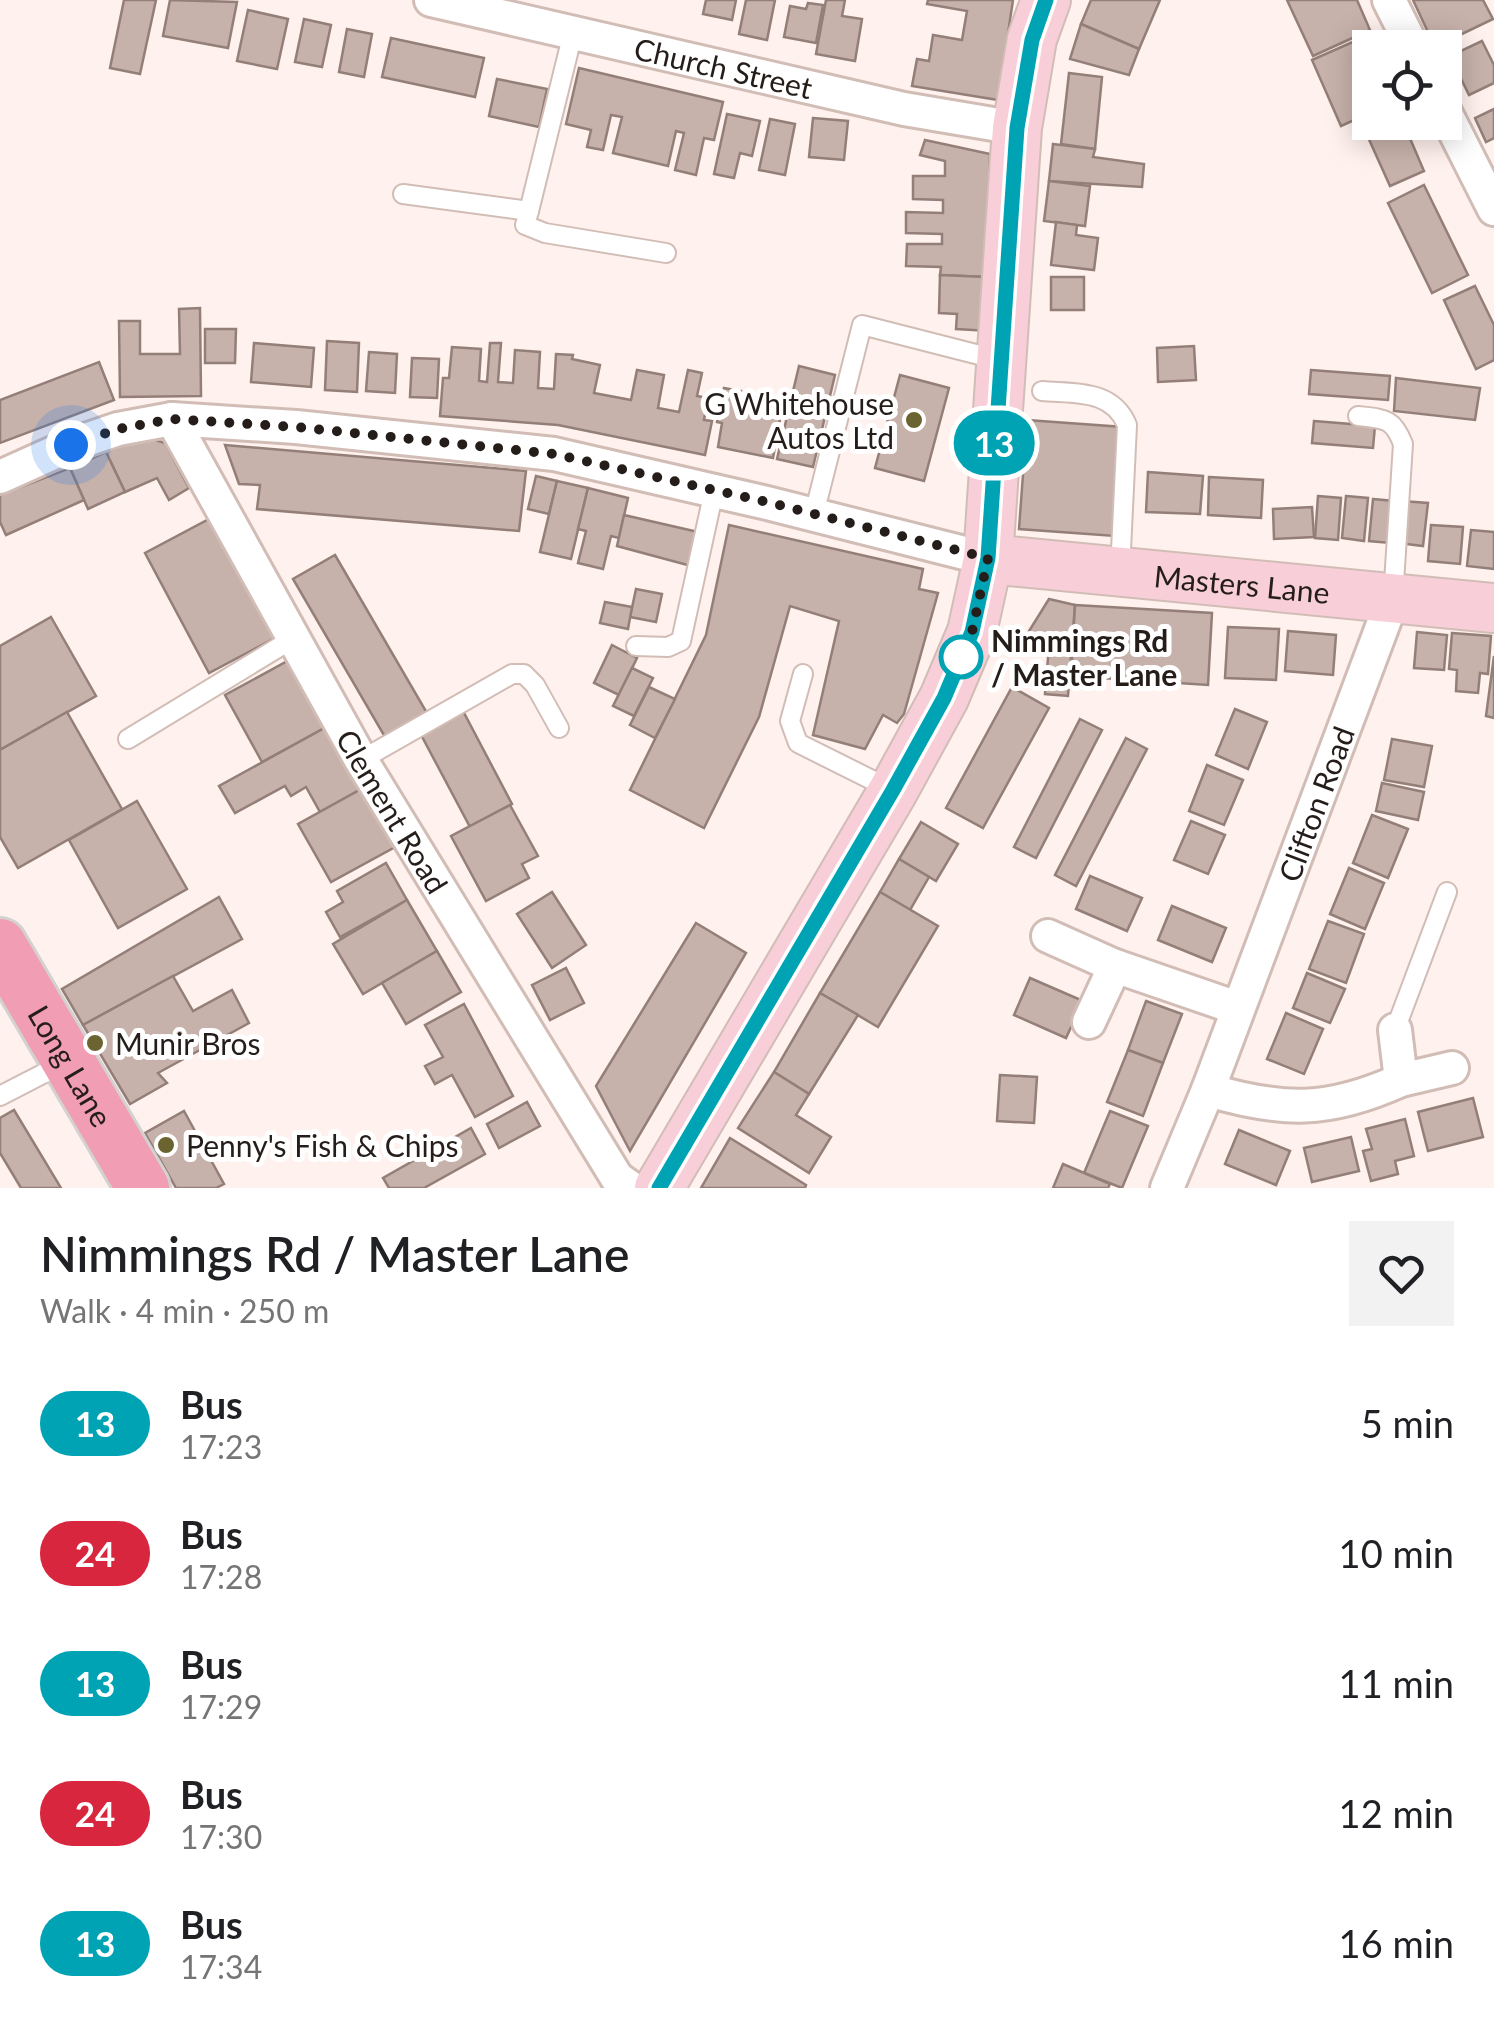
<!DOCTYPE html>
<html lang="en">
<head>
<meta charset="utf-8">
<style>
	body { margin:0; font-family:Lato,sans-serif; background:#f2f2f2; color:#202124; height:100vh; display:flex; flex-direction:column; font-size:38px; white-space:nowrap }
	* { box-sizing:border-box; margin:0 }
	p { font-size:32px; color:#757577 }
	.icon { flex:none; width:55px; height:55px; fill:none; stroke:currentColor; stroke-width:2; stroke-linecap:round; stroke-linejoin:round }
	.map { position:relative; height:1188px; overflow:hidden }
	.panel { display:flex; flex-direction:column; background:#fff; flex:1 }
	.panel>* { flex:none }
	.badge { padding:0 20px; border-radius:32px; font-size:35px; line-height:65px }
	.buttons { position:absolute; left:1352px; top:30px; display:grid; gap:20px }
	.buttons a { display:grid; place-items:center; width:110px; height:110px; border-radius:0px; background:#fff; box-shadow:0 5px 25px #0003; font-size:50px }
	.you { position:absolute; width:50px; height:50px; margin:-25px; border:8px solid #fff; border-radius:50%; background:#1a73e8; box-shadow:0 0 0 15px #1a73e833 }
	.map>.badge { position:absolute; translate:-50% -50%; box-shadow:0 0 0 5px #fff }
	.round { display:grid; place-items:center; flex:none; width:105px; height:105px; border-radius:0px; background:#f2f2f2 }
	.headline { display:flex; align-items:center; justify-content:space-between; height:170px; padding:0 40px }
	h1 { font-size:48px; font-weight:600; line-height:75px }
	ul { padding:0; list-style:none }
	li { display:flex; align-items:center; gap:30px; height:130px; padding:0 40px }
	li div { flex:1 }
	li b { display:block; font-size:38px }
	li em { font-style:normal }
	li .badge { min-width:110px; font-weight:700; text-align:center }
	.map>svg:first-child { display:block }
	.building { fill:#c7b2ab; stroke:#937f78; stroke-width:2.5 }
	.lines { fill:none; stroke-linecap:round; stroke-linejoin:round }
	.lane-casing { stroke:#d2bdb6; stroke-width:22 }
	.street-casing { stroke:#d2bdb6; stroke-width:38 }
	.secondary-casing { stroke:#d2bdb6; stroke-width:52 }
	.primary-casing { stroke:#d3d2d1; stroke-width:58 }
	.lane { stroke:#fff; stroke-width:18 }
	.street { stroke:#fff; stroke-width:32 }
	.secondary { stroke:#f8ced9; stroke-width:48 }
	.primary { stroke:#f19db3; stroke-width:52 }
	.line-casing { stroke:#fff; stroke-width:22 }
	.line { stroke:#00a3b4; stroke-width:15 }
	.walk { stroke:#241d1a; stroke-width:10; stroke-dasharray:0 18 }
	.poi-dot { fill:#6b6431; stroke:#fff; stroke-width:4 }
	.stop-dot { fill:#fff; stroke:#00a3b4; stroke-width:5 }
	.labels { text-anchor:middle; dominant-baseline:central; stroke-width:10; stroke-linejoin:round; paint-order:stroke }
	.street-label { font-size:30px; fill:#241d1a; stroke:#fff }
	.poi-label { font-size:30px; fill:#241d1a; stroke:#fff; text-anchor:start }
	.stop-label { font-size:30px; font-weight:bold; fill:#241d1a; stroke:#fff; text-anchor:start }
</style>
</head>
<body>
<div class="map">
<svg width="1494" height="1188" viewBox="0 0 1494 1188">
	<rect width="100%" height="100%" fill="#fff1ed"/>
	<g class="building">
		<path d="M 124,0 L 156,0 L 140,74 L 110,68 Z"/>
		<path d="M 170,0 L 237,2 L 228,48 L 163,36 Z"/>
		<path d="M 706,0 L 736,0 L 732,20 L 703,14 Z"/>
		<path d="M 746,0 L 775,0 L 767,40 L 739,34 Z"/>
		<path d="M 826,0 L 845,0 L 842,16 L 862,19 L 855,61 L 816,54 Z"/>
		<path d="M 928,0 L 1013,0 L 998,100 L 912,86 L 917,59 L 929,61 L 933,35 L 962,40 L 967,11 L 927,4 Z"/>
		<path d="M 1091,0 L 1160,0 L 1139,49 L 1081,24 Z"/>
		<path d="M 1287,0 L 1357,0 L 1370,30 L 1313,56 Z"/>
		<path d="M 1413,0 L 1483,0 L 1493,19 L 1435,47 Z"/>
		<path d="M 808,3 L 823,5 L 816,43 L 784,37 L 790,6 L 806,9 Z"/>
		<path d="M 248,10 L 288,19 L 277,69 L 237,61 Z"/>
		<path d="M 304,19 L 331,25 L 322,67 L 295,62 Z"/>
		<path d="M 1081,24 L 1139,49 L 1129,75 L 1070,59 Z"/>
		<path d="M 347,29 L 372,34 L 364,77 L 339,72 Z"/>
		<path d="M 1373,33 L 1380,48 L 1370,48 L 1370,113 L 1341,126 L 1312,60 Z"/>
		<path d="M 391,38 L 484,58 L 475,97 L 382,77 Z"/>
		<path d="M 1482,41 L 1494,65 L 1494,83 L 1469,95 L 1450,56 Z"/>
		<path d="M 579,68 L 723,102 L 714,140 L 704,138 L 696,175 L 675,170 L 684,133 L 676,131 L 668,166 L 613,153 L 622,117 L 611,115 L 603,150 L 587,147 L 591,130 L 566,124 Z"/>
		<path d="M 1069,73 L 1102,77 L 1095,149 L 1061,144 Z"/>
		<path d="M 497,79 L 547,89 L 539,127 L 489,116 Z"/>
		<path d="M 1494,109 L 1494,138 L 1486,142 L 1475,118 Z"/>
		<path d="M 727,114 L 760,121 L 752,156 L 740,153 L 734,178 L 714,174 Z"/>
		<path d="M 813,118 L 848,121 L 844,160 L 809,157 Z"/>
		<path d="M 770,119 L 795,124 L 785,175 L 759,170 Z"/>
		<path d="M 1370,122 L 1403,122 L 1424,171 L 1390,186 L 1363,126 Z"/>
		<path d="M 925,140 L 990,154 L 986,277 L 940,275 L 941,267 L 906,266 L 907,244 L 942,244 L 942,234 L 906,233 L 906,212 L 943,213 L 943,200 L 913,199 L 913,176 L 945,176 L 945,161 L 920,155 Z"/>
		<path d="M 1053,144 L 1095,149 L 1093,157 L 1144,164 L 1142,187 L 1049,181 Z"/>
		<path d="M 1049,181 L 1090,186 L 1085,226 L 1044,221 Z"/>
		<path d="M 1424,185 L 1468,275 L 1432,293 L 1388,203 Z"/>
		<path d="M 1056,222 L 1077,225 L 1076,235 L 1098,238 L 1094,270 L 1051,265 Z"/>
		<path d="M 940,275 L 986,277 L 990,331 L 956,329 L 957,314 L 939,313 Z"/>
		<rect x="1051" y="277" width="33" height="33"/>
		<path d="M 1475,286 L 1494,325 L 1494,360 L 1476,369 L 1444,300 Z"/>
		<path d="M 200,308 L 201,396 L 120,397 L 119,321 L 140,321 L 140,354 L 180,354 L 179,309 Z"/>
		<path d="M 205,329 L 236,329 L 235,363 L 205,363 Z"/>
		<path d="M 327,341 L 359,343 L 357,392 L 325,390 Z"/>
		<path d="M 254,343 L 314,348 L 311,387 L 251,382 Z"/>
		<path d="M 490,343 L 501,343 L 498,382 L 513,383 L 515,350 L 540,352 L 538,388 L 554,389 L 556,354 L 573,355 L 572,359 L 600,365 L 594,393 L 631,400 L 637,370 L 664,375 L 658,408 L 679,412 L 688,370 L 702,373 L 697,396 L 708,398 L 704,420 L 712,421 L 705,455 L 558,425 L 440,416 L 443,378 L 449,378 L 452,347 L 481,349 L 479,381 L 487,382 Z"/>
		<path d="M 1194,346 L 1196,380 L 1158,382 L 1157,348 Z"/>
		<path d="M 369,352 L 397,354 L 395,393 L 366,391 Z"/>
		<path d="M 412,358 L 439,359 L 437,398 L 410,397 Z"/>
		<path d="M 99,362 L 114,400 L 0,443 L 0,400 Z"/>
		<path d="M 799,366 L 835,375 L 813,467 L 777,459 Z"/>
		<path d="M 1311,370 L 1390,376 L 1388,400 L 1309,394 Z"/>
		<path d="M 900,375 L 949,388 L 924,481 L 875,468 Z"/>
		<path d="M 1396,378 L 1480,388 L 1475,420 L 1394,411 Z"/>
		<path d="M 724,388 L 741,391 L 738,405 L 781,414 L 773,458 L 718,447 L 722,423 L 717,422 Z"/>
		<path d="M 1027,420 L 1123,427 L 1115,536 L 1019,529 Z"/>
		<path d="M 1314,421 L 1375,426 L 1373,448 L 1312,443 Z"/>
		<path d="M 146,437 L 165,443 L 189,488 L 169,500 L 157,478 L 125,492 L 106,452 Z"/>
		<path d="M 225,445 L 526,471 L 519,531 L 257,509 L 260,485 L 239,484 Z"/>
		<path d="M 106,452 L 125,492 L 88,509 L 70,468 Z"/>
		<path d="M 70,468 L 84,500 L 6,535 L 0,522 L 0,495 Z"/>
		<path d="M 1148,472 L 1203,476 L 1200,514 L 1146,512 Z"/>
		<path d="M 536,476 L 557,481 L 549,514 L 528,509 Z"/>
		<path d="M 1209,477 L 1263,480 L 1261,518 L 1208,515 Z"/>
		<path d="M 557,481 L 588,488 L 571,559 L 540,552 Z"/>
		<path d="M 588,488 L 628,498 L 619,538 L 611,536 L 603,569 L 578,563 L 586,531 L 578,529 Z"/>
		<path d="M 1318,496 L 1341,498 L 1338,540 L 1315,538 Z"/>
		<path d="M 1346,496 L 1368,498 L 1364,541 L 1342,538 Z"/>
		<path d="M 1373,499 L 1394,501 L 1390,543 L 1369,541 Z"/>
		<path d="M 1402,501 L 1428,503 L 1423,546 L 1398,543 Z"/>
		<path d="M 1312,507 L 1314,537 L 1274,539 L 1273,509 Z"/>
		<path d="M 624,515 L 698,532 L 691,566 L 617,546 Z"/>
		<path d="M 211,518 L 275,638 L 209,673 L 145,553 Z"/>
		<path d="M 729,525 L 923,569 L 919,589 L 938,593 L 904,714 L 897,723 L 883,715 L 865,749 L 813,735 L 839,621 L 790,606 L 759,717 L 704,828 L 630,790 L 706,635 Z"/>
		<path d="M 1431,525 L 1463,527 L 1460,564 L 1428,561 Z"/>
		<path d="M 1471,530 L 1494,532 L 1494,569 L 1467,566 Z"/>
		<path d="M 335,555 L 427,713 L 385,737 L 293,579 Z"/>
		<path d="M 636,589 L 662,594 L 656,622 L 630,617 Z"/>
		<path d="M 1049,599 L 1075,605 L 1068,696 L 1045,694 L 1049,646 L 1021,644 Z"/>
		<path d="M 605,602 L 632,607 L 628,629 L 600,623 Z"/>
		<path d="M 1075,605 L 1212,613 L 1208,685 L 1071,676 Z"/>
		<path d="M 51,617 L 96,696 L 0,750 L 0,646 Z"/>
		<path d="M 1228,627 L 1279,629 L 1276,680 L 1225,678 Z"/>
		<path d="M 1288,631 L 1336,635 L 1333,675 L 1285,671 Z"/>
		<path d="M 1417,632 L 1447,635 L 1444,670 L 1414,668 Z"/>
		<path d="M 1452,633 L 1491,636 L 1488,674 L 1480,673 L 1478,693 L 1456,691 L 1457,670 L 1449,669 Z"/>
		<path d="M 612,645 L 637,658 L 619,695 L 594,683 Z"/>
		<path d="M 1494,656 L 1494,718 L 1486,716 Z"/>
		<path d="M 293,658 L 330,725 L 262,762 L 225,695 Z"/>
		<path d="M 632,668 L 653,678 L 634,716 L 613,706 Z"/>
		<path d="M 649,687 L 675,699 L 655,738 L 630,725 Z"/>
		<path d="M 1012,687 L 1049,708 L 983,828 L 946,808 Z"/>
		<path d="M 462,709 L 512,804 L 470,827 L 419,731 Z"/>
		<path d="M 1235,709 L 1267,722 L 1248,769 L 1216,755 Z"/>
		<path d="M 67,712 L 122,809 L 18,868 L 0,837 L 0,750 Z"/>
		<path d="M 1080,719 L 1102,730 L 1036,858 L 1014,847 Z"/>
		<path d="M 330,725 L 365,787 L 320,812 L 306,787 L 291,796 L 285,786 L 235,813 L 219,786 Z"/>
		<path d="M 1126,738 L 1147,749 L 1076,886 L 1055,875 Z"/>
		<path d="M 1392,739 L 1432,746 L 1424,787 L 1384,780 Z"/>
		<path d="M 1207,765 L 1243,780 L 1224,825 L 1189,811 Z"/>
		<path d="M 1382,783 L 1424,792 L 1418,820 L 1376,811 Z"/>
		<path d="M 365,787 L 397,846 L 331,882 L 298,824 Z"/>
		<path d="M 137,801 L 187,889 L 118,928 L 69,840 Z"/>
		<path d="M 510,805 L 538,856 L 522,864 L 529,878 L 486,901 L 451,836 Z"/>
		<path d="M 1372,815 L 1408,829 L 1388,878 L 1353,863 Z"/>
		<path d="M 1191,821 L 1225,835 L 1208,874 L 1174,860 Z"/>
		<path d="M 921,822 L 958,844 L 936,881 L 899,859 Z"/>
		<path d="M 899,859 L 929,877 L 910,910 L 880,892 Z"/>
		<path d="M 386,863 L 407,900 L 340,937 L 326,912 L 343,902 L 337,891 Z"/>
		<path d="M 1349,868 L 1384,883 L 1365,929 L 1330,914 Z"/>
		<path d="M 1090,876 L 1142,898 L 1127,931 L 1076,909 Z"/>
		<path d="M 552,892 L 586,945 L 552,968 L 517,914 Z"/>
		<path d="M 880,892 L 938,926 L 878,1027 L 820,993 Z"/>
		<path d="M 219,897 L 242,939 L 83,1025 L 62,989 Z"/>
		<path d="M 407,900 L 437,951 L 363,994 L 333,944 Z"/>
		<path d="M 1172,906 L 1226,928 L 1212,962 L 1158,940 Z"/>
		<path d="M 1328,921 L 1364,934 L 1346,983 L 1309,969 Z"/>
		<path d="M 696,923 L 746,953 L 630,1151 L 596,1086 Z"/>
		<path d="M 437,951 L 461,992 L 406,1024 L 382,983 Z"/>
		<path d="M 566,968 L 584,1003 L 550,1020 L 532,985 Z"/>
		<path d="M 1307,973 L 1345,989 L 1330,1023 L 1293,1008 Z"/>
		<path d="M 173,976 L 193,1011 L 232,990 L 249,1023 L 158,1073 L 167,1083 L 130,1104 L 83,1025 Z"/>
		<path d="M 1030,978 L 1083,1001 L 1066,1038 L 1014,1015 Z"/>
		<path d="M 820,993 L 858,1015 L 809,1094 L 774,1072 Z"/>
		<path d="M 1146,1001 L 1182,1014 L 1163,1063 L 1128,1050 Z"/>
		<path d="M 464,1004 L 513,1096 L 475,1117 L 452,1075 L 435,1084 L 425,1066 L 443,1057 L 425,1025 Z"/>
		<path d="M 1286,1013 L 1323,1029 L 1304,1074 L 1267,1059 Z"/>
		<path d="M 1128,1050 L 1163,1063 L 1143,1116 L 1107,1102 Z"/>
		<path d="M 774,1072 L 809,1094 L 796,1115 L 831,1137 L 809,1173 L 738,1128 Z"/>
		<path d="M 1000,1075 L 1037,1077 L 1034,1123 L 997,1121 Z"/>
		<path d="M 1473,1098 L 1483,1137 L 1428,1151 L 1418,1112 Z"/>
		<path d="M 527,1102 L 540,1126 L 499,1148 L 487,1124 Z"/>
		<path d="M 14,1110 L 61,1188 L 21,1188 L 0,1153 L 0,1118 Z"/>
		<path d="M 184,1111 L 224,1184 L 216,1188 L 176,1188 L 145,1133 Z"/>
		<path d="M 1110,1111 L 1148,1126 L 1122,1188 L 1084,1173 Z"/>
		<path d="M 1405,1119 L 1414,1156 L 1395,1161 L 1398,1174 L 1371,1181 L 1363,1151 L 1372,1149 L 1366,1129 Z"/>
		<path d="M 471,1128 L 485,1154 L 424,1188 L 389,1188 L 383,1178 Z"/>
		<path d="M 1239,1130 L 1290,1151 L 1276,1185 L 1225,1164 Z"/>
		<path d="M 1351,1137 L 1359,1171 L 1312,1182 L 1304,1148 Z"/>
		<path d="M 730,1138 L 806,1185 L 805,1188 L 701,1188 Z"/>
		<path d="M 1063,1164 L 1110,1184 L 1108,1188 L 1053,1188 Z"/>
	</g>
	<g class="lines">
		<g class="lane-casing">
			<g id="lane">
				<path d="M 403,194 L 529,211 L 525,225 L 545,233 L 666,253"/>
				<path d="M 529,211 L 573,33"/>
				<path d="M 1042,391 C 1075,394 1112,389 1127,425 L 1120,571"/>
				<path d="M 1358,416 C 1385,419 1393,418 1403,444 L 1393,598"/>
				<path d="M 814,514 L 862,325 L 999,360"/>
				<path d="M 636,646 L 668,647 L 681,641 L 714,491"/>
				<path d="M 803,674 L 790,721 L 798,743 L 892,790"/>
				<path d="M 128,739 L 294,638"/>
				<path d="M 361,760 L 512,674 L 524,674 L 535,685 L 559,728"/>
				<path d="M 1395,1030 L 1447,892"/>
				<path d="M 0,1096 L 62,1064"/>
			</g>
		</g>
		<g class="street-casing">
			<g id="street">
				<path id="s1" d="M 431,0 L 904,109 L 1017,128"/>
				<path d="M 1389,0 L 1413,48"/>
				<path d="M 1445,112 L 1494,209"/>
				<path id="s2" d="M 172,419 L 361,760 L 617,1178 L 631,1188"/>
				<path d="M 0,477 L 71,445 L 118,429 L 172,419 L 296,427 L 554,454 L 767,503 L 988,559"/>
				<path d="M 1048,936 L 1115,966 L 1237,1008"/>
				<path d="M 1089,1022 L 1115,966"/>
				<path d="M 1395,1030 L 1401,1080 L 1452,1068"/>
				<path d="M 1208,1090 C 1283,1112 1328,1113 1401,1080"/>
				<path id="s3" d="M 1167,1188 L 1208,1090 L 1393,598"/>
			</g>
		</g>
		<g class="secondary-casing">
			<g id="secondary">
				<path id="s4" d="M 988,559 L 1494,608"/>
				<path d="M 659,1188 L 893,791 L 944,698 L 972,632 L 988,559 L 1017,128 L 1032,39 L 1046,0"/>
			</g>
		</g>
		<g class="primary-casing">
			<g id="primary">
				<path id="s5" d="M 0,945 L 143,1188"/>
			</g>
		</g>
		<use href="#lane" class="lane"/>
		<use href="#street" class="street"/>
		<use href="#secondary" class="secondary"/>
		<use href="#primary" class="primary"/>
	</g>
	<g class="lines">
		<g class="line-casing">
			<path id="line" d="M 659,1188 L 893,790 L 944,698 L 972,632 L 988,558 L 1017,128 L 1032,40 L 1046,0"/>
		</g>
		<use href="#line" class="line"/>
		<path class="walk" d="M 71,445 L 118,429 L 172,419 L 296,427 L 554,454 L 767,502 L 988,558 L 972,632 L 960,662 L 961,657"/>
	</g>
	<g class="poi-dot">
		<circle cx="914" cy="420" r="10"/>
		<circle cx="95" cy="1043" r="10"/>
		<circle cx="166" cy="1145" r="10"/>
	</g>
	<circle class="stop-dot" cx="961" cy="657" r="20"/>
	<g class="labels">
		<g class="street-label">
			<text stroke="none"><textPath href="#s1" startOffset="300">Church Street</textPath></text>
			<text stroke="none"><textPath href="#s4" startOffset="255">Masters Lane</textPath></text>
			<text stroke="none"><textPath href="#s3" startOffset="412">Clifton Road</textPath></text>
			<text stroke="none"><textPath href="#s2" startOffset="450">Clement Road</textPath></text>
			<text stroke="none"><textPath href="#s5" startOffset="140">Long Lane</textPath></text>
		</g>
		<g class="poi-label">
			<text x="894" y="403" text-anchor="end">G Whitehouse<tspan x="894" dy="34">Autos Ltd</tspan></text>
			<text x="115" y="1043">Munir Bros</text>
			<text x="186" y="1145">Penny's Fish &amp; Chips</text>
		</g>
		<g class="stop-label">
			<text x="991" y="640">Nimmings Rd<tspan x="991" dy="34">/ Master Lane</tspan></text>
		</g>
	</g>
</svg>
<div class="buttons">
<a><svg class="icon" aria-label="locate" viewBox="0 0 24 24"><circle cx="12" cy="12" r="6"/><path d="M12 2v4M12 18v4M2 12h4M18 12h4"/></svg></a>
</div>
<div class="you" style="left:71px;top:445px"></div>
<b class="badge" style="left:994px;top:443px;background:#00a3b4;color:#fff">13</b>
</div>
<section class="panel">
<div class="headline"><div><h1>Nimmings Rd / Master Lane</h1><p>Walk · 4 min · 250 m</p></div><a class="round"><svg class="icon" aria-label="heart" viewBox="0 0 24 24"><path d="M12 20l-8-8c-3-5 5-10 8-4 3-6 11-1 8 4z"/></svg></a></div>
<ul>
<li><span class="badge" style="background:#00a3b4;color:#fff">13</span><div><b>Bus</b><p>17:23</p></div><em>5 min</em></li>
<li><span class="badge" style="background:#d7263d;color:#fff">24</span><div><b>Bus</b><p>17:28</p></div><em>10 min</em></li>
<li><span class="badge" style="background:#00a3b4;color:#fff">13</span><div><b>Bus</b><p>17:29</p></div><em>11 min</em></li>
<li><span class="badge" style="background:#d7263d;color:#fff">24</span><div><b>Bus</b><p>17:30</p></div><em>12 min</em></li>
<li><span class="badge" style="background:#00a3b4;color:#fff">13</span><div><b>Bus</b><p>17:34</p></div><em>16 min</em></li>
</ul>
</section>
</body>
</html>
